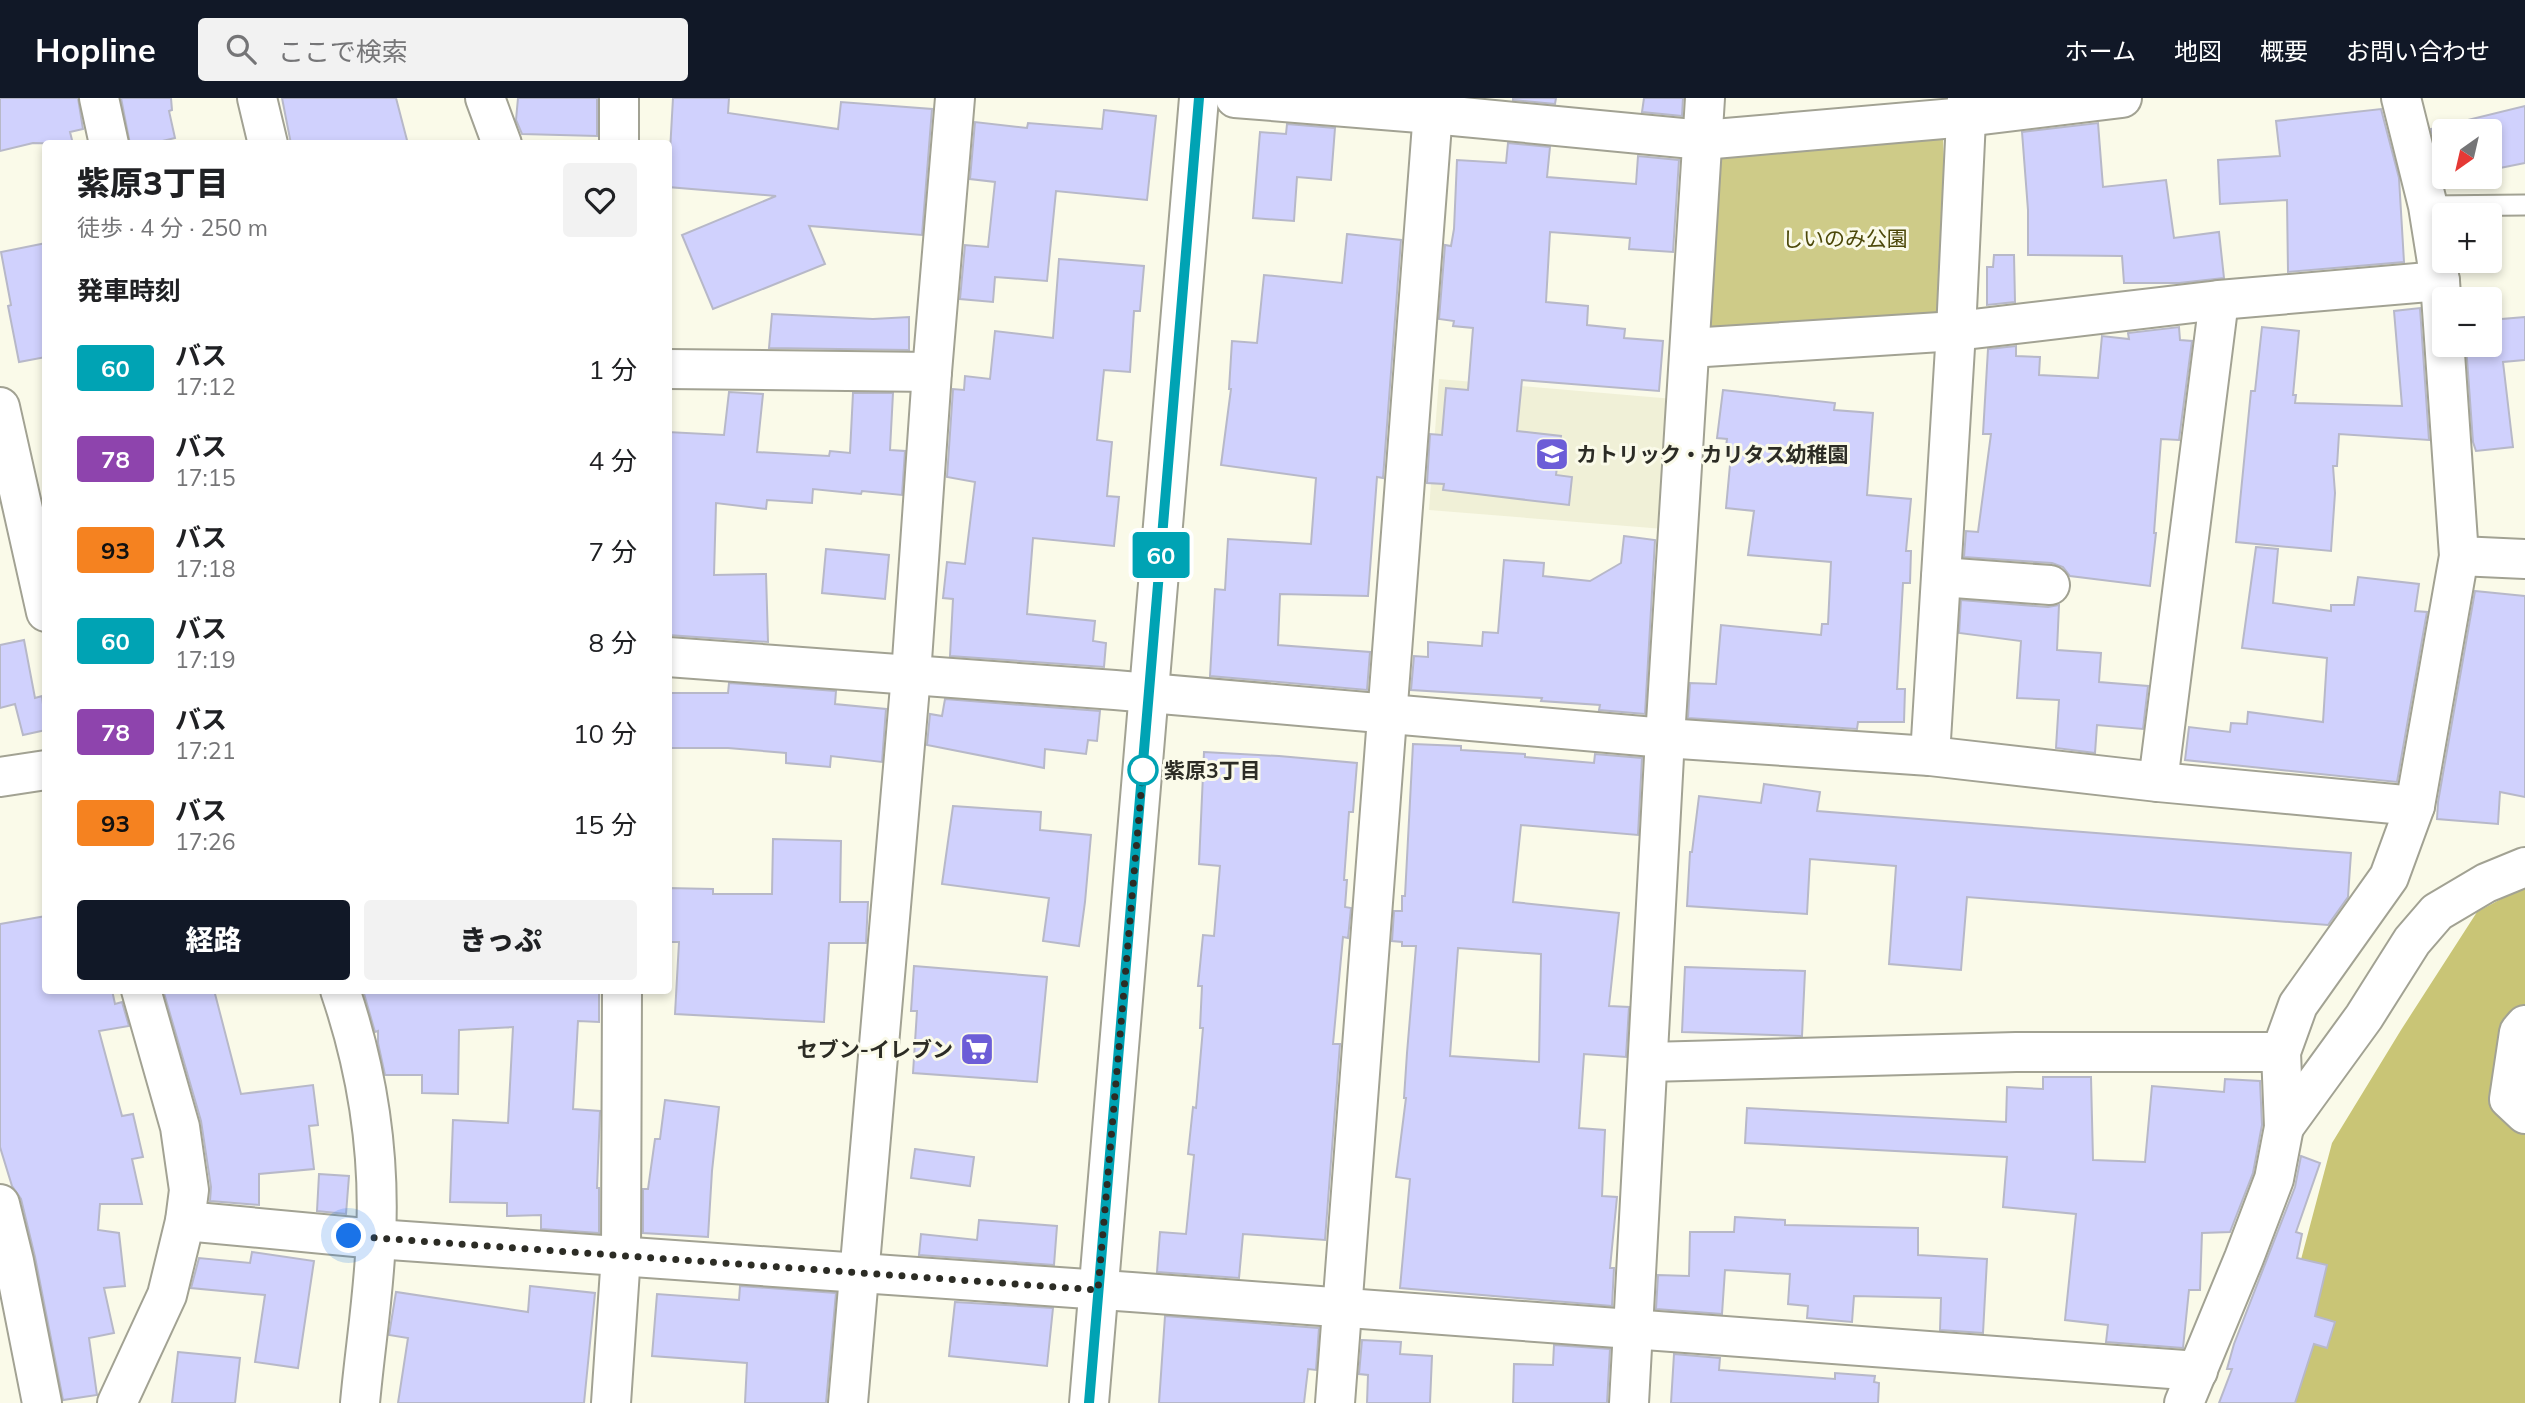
<!DOCTYPE html>
<html lang="ja">
<head>
<meta charset="utf-8">
<style>
	body { margin:0; font-family:Mulish,"Noto Sans JP",sans-serif; background:#f2f2f2; color:#202124; height:100vh; display:flex; flex-direction:column; font-size:26px; white-space:nowrap }
	* { box-sizing:border-box; margin:0 }
	p { font-size:23px; color:#757577 }
	.icon { flex:none; width:38px; height:38px; fill:none; stroke:currentColor; stroke-width:2; stroke-linecap:round; stroke-linejoin:round }
	.map { position:relative; flex:1; overflow:hidden }
	.details { position:absolute; left:42px; top:42px; width:630px; height:854px; display:flex; flex-direction:column; background:#fff; border-radius:7px; box-shadow:0 4px 10px #0003 }
	.details>* { flex:none }
	.badge { padding:0 14px; border-radius:5px; font-size:24px; line-height:46px }
	.needle { width:46px; rotate:214deg }
	.controls { position:absolute; left:2432px; top:21px; display:grid; gap:14px }
	.controls a { display:grid; place-items:center; width:70px; height:70px; border-radius:7px; background:#fff; box-shadow:0 4px 10px #0003; font-size:35px }
	.you { position:absolute; width:35px; height:35px; margin:-18px; border:5px solid #fff; border-radius:50%; background:#1a73e8; box-shadow:0 0 0 10px #1a73e833 }
	.map>.badge { position:absolute; translate:-50% -50%; box-shadow:0 0 0 4px #fff }
	h2 { padding:0 35px; font-size:26px; line-height:63px }
	.round { display:grid; place-items:center; flex:none; width:74px; height:74px; border-radius:7px; background:#f2f2f2 }
	.head { display:flex; align-items:center; justify-content:space-between; height:119px; padding:0 35px }
	h1 { font-size:33px; font-weight:800; line-height:52px }
	.action { display:flex; gap:14px; margin-top:auto; padding:14px 35px }
	.action a { flex:1; height:80px; border-radius:7px; background:#111827; color:#fff; font-size:28px; font-weight:800; line-height:80px; text-align:center }
	.action a+a { background:#f2f2f2; color:#202124 }
	ul { padding:0; list-style:none }
	li { display:flex; align-items:center; gap:21px; height:91px; padding:0 35px }
	li div { flex:1 }
	li b { display:block; font-size:26px }
	li em { font-style:normal }
	li .badge { min-width:77px; font-weight:700; text-align:center }
	header { display:flex; align-items:center; gap:42px; box-sizing:border-box; height:98px; padding:0 35px; background:#111827; color:#fff }
	header strong { font-size:33px }
	nav { display:flex; gap:38px; margin-inline-start:auto; font-size:24px }
	.search { width:490px; height:63px; background:#f2f2f2; display:flex; align-items:center; gap:18px; box-sizing:border-box; padding:0 24px; border-radius:7px; color:#757577; font-size:26px }
	.map>svg:first-child { display:block }
	.built { fill:#f0f0d7 }
	.green { fill:#cecb88 }
	.forest { fill:#c9c576 }
	.building { fill:#d0d1fd; stroke:#b7b8c8; stroke-width:2; fill-rule:evenodd }
	.lines { fill:none; stroke-linecap:round; stroke-linejoin:round }
	.service-casing { stroke:#a2a293; stroke-width:23 }
	.minor-casing { stroke:#a2a293; stroke-width:42 }
	.tertiary-casing { stroke:#a2a293; stroke-width:42 }
	.service { stroke:#fff; stroke-width:19 }
	.minor { stroke:#fff; stroke-width:38 }
	.tertiary { stroke:#fff; stroke-width:38 }
	.line-casing { stroke:#fff; stroke-width:16 }
	.line { stroke:#00a3b4; stroke-width:10 }
	.walk { stroke:#2c2c25; stroke-width:7; stroke-dasharray:0 12.6 }
	.stop-dot { fill:#fff; stroke:#00a3b4; stroke-width:3.5 }
	.labels { text-anchor:middle; dominant-baseline:central; stroke-width:6; stroke-linejoin:round; paint-order:stroke }
	.park-label { font-size:21px; fill:#4c4809; stroke:#fafae9 }
	.poi-label { font-size:21px; font-weight:bold; fill:#2c2c25; stroke:#fafae9; text-anchor:start }
	.stop-label { font-size:21px; font-weight:bold; fill:#2c2c25; stroke:#fafae9; text-anchor:start }
</style>
</head>
<body>
<header>
<strong>Hopline</strong>
<div class="search"><svg class="icon" aria-label="search" viewBox="0 0 24 24"><circle cx="10" cy="10" r="6"/><path d="M15 15l6 6"/></svg>ここで検索</div>
<nav><a>ホーム</a><a>地図</a><a>概要</a><a>お問い合わせ</a></nav>
</header>
<div class="map">
<svg width="2525" height="1305" viewBox="0 0 2525 1305">
	<rect width="100%" height="100%" fill="#fafae9"/>
	<path class="built" d="M 1439,281 L 1674,301 L 1664,431 L 1429,412 Z"/>
	<path class="green" d="M 1943,38 L 1950,229 L 1720,239 L 1706,229 L 1715,67 L 1725,57 Z"/>
	<path class="forest" d="M 2525,788 L 2525,1305 L 2230,1305 L 2299,1169 L 2332,1045 L 2401,932 L 2477,814 Z"/>
	<g class="building">
		<path d="M 0,0 L 78,0 L 83,31 L 70,34 L 73,46 L 33,45 L 0,53 Z"/>
		<path d="M 121,0 L 171,0 L 172,12 L 169,13 L 175,40 L 150,46 L 130,46 Z"/>
		<path d="M 282,0 L 396,0 L 408,46 L 291,46 Z"/>
		<path d="M 518,0 L 597,0 L 597,38 L 522,36 L 516,22 Z"/>
		<path d="M 673,0 L 729,0 L 728,15 L 838,31 L 841,4 L 932,11 L 922,137 L 809,128 L 825,166 L 713,211 L 682,137 L 776,98 L 668,89 Z"/>
		<path d="M 1513,0 L 1556,0 L 1555,6 L 1513,2 Z"/>
		<path d="M 1644,0 L 1683,0 L 1682,18 L 1642,14 Z"/>
		<path d="M 2525,8 L 2525,65 L 2490,72 L 2490,33 L 2445,33 L 2445,77 L 2442,75 L 2431,31 Z"/>
		<path d="M 2381,11 L 2399,80 L 2404,164 L 2288,174 L 2287,102 L 2220,106 L 2218,62 L 2280,58 L 2276,23 Z"/>
		<path d="M 1104,12 L 1156,18 L 1147,102 L 1056,93 L 1047,183 L 995,179 L 993,204 L 960,201 L 965,147 L 988,149 L 995,84 L 970,81 L 975,24 L 1027,30 L 1028,25 L 1102,31 Z"/>
		<path d="M 2098,25 L 2103,89 L 2166,82 L 2174,140 L 2219,134 L 2224,180 L 2179,185 L 2124,185 L 2122,158 L 2028,157 L 2028,112 L 2022,34 Z"/>
		<path d="M 1287,26 L 1335,30 L 1331,82 L 1297,79 L 1294,123 L 1253,120 L 1260,34 L 1286,36 Z"/>
		<path d="M 1508,45 L 1550,49 L 1547,79 L 1636,86 L 1638,58 L 1679,62 L 1673,154 L 1629,151 L 1630,140 L 1550,134 L 1546,204 L 1588,208 L 1587,227 L 1625,231 L 1624,240 L 1663,243 L 1659,293 L 1522,282 L 1517,333 L 1561,338 L 1556,377 L 1572,379 L 1569,407 L 1443,392 L 1444,386 L 1427,385 L 1430,336 L 1442,337 L 1446,290 L 1468,292 L 1473,230 L 1453,228 L 1454,223 L 1439,221 L 1445,147 L 1451,148 L 1454,131 L 1457,62 L 1506,65 Z"/>
		<path d="M 1347,136 L 1401,142 L 1383,380 L 1377,379 L 1368,498 L 1280,496 L 1278,547 L 1370,554 L 1367,592 L 1210,578 L 1215,491 L 1225,492 L 1228,441 L 1311,446 L 1316,380 L 1221,367 L 1231,291 L 1229,291 L 1232,243 L 1257,245 L 1264,177 L 1342,185 Z"/>
		<path d="M 46,145 L 46,259 L 19,264 L 8,208 L 11,207 L 1,154 Z"/>
		<path d="M 1994,157 L 2014,157 L 2015,204 L 1987,207 L 1987,169 L 1993,169 Z"/>
		<path d="M 1059,161 L 1144,168 L 1140,213 L 1134,213 L 1130,274 L 1104,272 L 1097,342 L 1112,344 L 1107,398 L 1119,399 L 1114,448 L 1033,440 L 1027,516 L 1095,523 L 1093,543 L 1106,545 L 1104,569 L 950,558 L 953,501 L 943,500 L 947,464 L 965,466 L 975,384 L 947,379 L 953,291 L 964,292 L 965,278 L 990,281 L 995,233 L 1053,240 Z"/>
		<path d="M 2420,210 L 2429,342 L 2339,336 L 2337,368 L 2333,368 L 2335,395 L 2331,453 L 2236,444 L 2251,293 L 2255,293 L 2262,229 L 2299,233 L 2293,297 L 2296,297 L 2295,305 L 2402,308 L 2394,213 Z"/>
		<path d="M 772,216 L 873,221 L 909,219 L 909,252 L 769,250 Z"/>
		<path d="M 2525,219 L 2525,262 L 2503,264 L 2513,349 L 2476,353 L 2473,344 L 2466,247 L 2490,247 L 2490,222 Z"/>
		<path d="M 2179,229 L 2180,242 L 2192,243 L 2179,342 L 2161,341 L 2154,435 L 2156,435 L 2150,488 L 2070,478 L 2063,469 L 2052,465 L 1964,459 L 1966,433 L 1978,434 L 1991,336 L 1983,336 L 1988,251 L 2016,248 L 2016,258 L 2040,259 L 2039,277 L 2098,280 L 2102,238 L 2129,241 L 2128,235 Z"/>
		<path d="M 1723,292 L 1835,305 L 1834,312 L 1873,315 L 1867,397 L 1911,401 L 1906,453 L 1911,453 L 1910,485 L 1903,485 L 1897,591 L 1905,591 L 1904,624 L 1858,624 L 1857,631 L 1688,620 L 1690,585 L 1716,586 L 1721,527 L 1821,537 L 1822,526 L 1828,526 L 1831,464 L 1748,457 L 1754,413 L 1726,410 L 1731,356 L 1725,356 L 1727,341 L 1717,340 Z"/>
		<path d="M 729,294 L 763,296 L 757,354 L 829,358 L 830,353 L 850,355 L 853,295 L 893,295 L 890,352 L 905,353 L 902,397 L 862,393 L 861,396 L 813,391 L 812,405 L 767,402 L 766,411 L 716,405 L 714,477 L 766,476 L 768,544 L 668,537 L 668,334 L 724,337 Z"/>
		<path d="M 1624,438 L 1655,442 L 1645,616 L 1599,612 L 1600,607 L 1541,603 L 1542,600 L 1411,592 L 1414,558 L 1428,559 L 1428,544 L 1482,548 L 1483,534 L 1498,535 L 1504,462 L 1544,465 L 1543,478 L 1590,483 L 1621,465 Z"/>
		<path d="M 2256,449 L 2278,451 L 2273,505 L 2331,513 L 2331,507 L 2354,507 L 2358,479 L 2419,486 L 2415,513 L 2427,514 L 2397,684 L 2185,662 L 2189,629 L 2230,634 L 2231,625 L 2247,626 L 2248,614 L 2323,624 L 2327,560 L 2242,550 Z"/>
		<path d="M 826,451 L 889,457 L 885,501 L 822,495 Z"/>
		<path d="M 2475,493 L 2525,498 L 2525,699 L 2500,694 L 2498,726 L 2437,721 L 2438,704 Z"/>
		<path d="M 1961,502 L 2048,509 L 2059,507 L 2057,552 L 2101,555 L 2099,584 L 2148,588 L 2143,631 L 2097,627 L 2095,655 L 2056,650 L 2059,602 L 2017,600 L 2021,543 L 1959,535 Z"/>
		<path d="M 24,542 L 35,600 L 42,598 L 46,632 L 23,637 L 15,606 L 0,610 L 0,547 Z"/>
		<path d="M 729,585 L 836,593 L 835,606 L 886,611 L 882,664 L 831,658 L 830,669 L 786,665 L 786,655 L 728,650 L 668,650 L 668,595 L 728,595 Z"/>
		<path d="M 945,601 L 1100,613 L 1097,643 L 1088,642 L 1086,656 L 1045,651 L 1044,670 L 927,647 L 930,616 L 942,618 Z"/>
		<path d="M 1413,646 L 1461,648 L 1461,652 L 1525,656 L 1525,659 L 1594,665 L 1595,656 L 1642,660 L 1638,737 L 1521,727 L 1513,804 L 1619,815 L 1609,908 L 1629,909 L 1626,959 L 1584,956 L 1579,1030 L 1605,1032 L 1602,1098 L 1617,1099 L 1610,1170 L 1614,1170 L 1612,1208 L 1400,1190 L 1410,1081 L 1396,1079 L 1406,1000 L 1404,1000 L 1407,955 L 1416,848 L 1402,848 L 1402,844 L 1392,843 L 1394,813 L 1402,813 L 1402,798 L 1405,798 ZM 1458,850 L 1541,856 L 1539,964 L 1450,958 Z"/>
		<path d="M 1204,654 L 1279,658 L 1357,665 L 1353,714 L 1349,714 L 1344,782 L 1347,782 L 1345,809 L 1351,810 L 1348,840 L 1343,839 L 1333,946 L 1340,946 L 1325,1142 L 1243,1136 L 1239,1180 L 1157,1174 L 1160,1134 L 1186,1136 L 1194,1057 L 1188,1056 L 1193,1009 L 1196,1010 L 1203,930 L 1200,930 L 1202,888 L 1198,888 L 1203,837 L 1214,838 L 1220,768 L 1199,766 Z"/>
		<path d="M 1764,686 L 1820,694 L 1817,713 L 2351,755 L 2348,799 L 2328,827 L 1967,799 L 1961,872 L 1889,866 L 1896,768 L 1810,761 L 1807,816 L 1687,808 L 1690,754 L 1692,754 L 1699,698 L 1761,705 Z"/>
		<path d="M 953,708 L 1041,714 L 1040,732 L 1091,737 L 1085,804 L 1079,848 L 1043,843 L 1049,800 L 942,786 Z"/>
		<path d="M 773,741 L 841,743 L 840,804 L 868,804 L 866,845 L 829,845 L 824,924 L 675,916 L 679,844 L 668,844 L 668,790 L 713,791 L 713,796 L 772,796 Z"/>
		<path d="M 46,818 L 46,892 L 112,892 L 115,906 L 122,904 L 129,928 L 99,933 L 122,1018 L 133,1016 L 143,1059 L 132,1061 L 142,1106 L 100,1106 L 98,1132 L 119,1135 L 125,1188 L 104,1190 L 114,1235 L 89,1240 L 97,1297 L 63,1302 L 35,1159 L 21,1101 L 12,1088 L 0,1049 L 0,826 Z"/>
		<path d="M 914,868 L 1047,879 L 1037,984 L 913,975 L 917,913 L 911,913 Z"/>
		<path d="M 1685,869 L 1805,873 L 1802,938 L 1682,934 Z"/>
		<path d="M 173,892 L 214,892 L 241,996 L 313,987 L 318,1027 L 309,1028 L 314,1071 L 259,1076 L 259,1107 L 210,1103 L 211,1089 L 201,1023 L 164,895 Z"/>
		<path d="M 363,892 L 599,892 L 599,924 L 578,923 L 573,1011 L 600,1013 L 597,1090 L 599,1090 L 599,1135 L 541,1131 L 541,1117 L 507,1118 L 507,1105 L 450,1104 L 453,1022 L 508,1025 L 513,929 L 459,932 L 458,996 L 422,995 L 422,977 L 385,977 L 378,945 L 378,933 L 375,934 Z"/>
		<path d="M 2043,979 L 2091,979 L 2093,1062 L 2145,1064 L 2152,988 L 2224,994 L 2225,981 L 2260,983 L 2262,1027 L 2253,1075 L 2230,1134 L 2202,1135 L 2200,1192 L 2189,1192 L 2183,1250 L 2106,1244 L 2108,1227 L 2065,1222 L 2076,1116 L 2003,1109 L 2007,1059 L 1745,1045 L 1747,1010 L 2006,1024 L 2007,989 L 2043,991 Z"/>
		<path d="M 665,1002 L 719,1009 L 712,1073 L 708,1139 L 643,1135 L 643,1091 L 648,1091 L 655,1041 L 660,1041 Z"/>
		<path d="M 915,1051 L 974,1059 L 970,1088 L 911,1080 Z"/>
		<path d="M 2301,1058 L 2320,1065 L 2296,1134 L 2302,1136 L 2297,1160 L 2327,1167 L 2315,1218 L 2335,1224 L 2327,1250 L 2314,1246 L 2295,1305 L 2219,1305 L 2232,1271 L 2227,1271 L 2234,1246 L 2295,1089 Z"/>
		<path d="M 319,1076 L 349,1078 L 346,1116 L 317,1113 Z"/>
		<path d="M 1735,1119 L 1785,1122 L 1785,1127 L 1918,1130 L 1918,1157 L 1987,1161 L 1983,1235 L 1940,1232 L 1941,1200 L 1854,1198 L 1852,1224 L 1807,1220 L 1808,1208 L 1788,1206 L 1790,1176 L 1725,1172 L 1722,1216 L 1656,1211 L 1658,1177 L 1689,1178 L 1690,1134 L 1734,1134 Z"/>
		<path d="M 979,1122 L 1057,1128 L 1054,1167 L 919,1157 L 921,1136 L 977,1142 Z"/>
		<path d="M 252,1154 L 314,1163 L 298,1270 L 255,1264 L 265,1197 L 191,1190 L 199,1160 L 250,1165 Z"/>
		<path d="M 530,1188 L 595,1195 L 584,1305 L 398,1305 L 408,1240 L 389,1237 L 396,1194 L 528,1214 Z"/>
		<path d="M 740,1188 L 836,1195 L 826,1305 L 745,1305 L 747,1265 L 652,1258 L 657,1196 L 739,1202 Z"/>
		<path d="M 955,1204 L 1053,1210 L 1047,1268 L 949,1258 Z"/>
		<path d="M 1165,1218 L 1319,1230 L 1316,1272 L 1308,1271 L 1304,1305 L 1159,1305 Z"/>
		<path d="M 1362,1242 L 1401,1244 L 1400,1256 L 1432,1258 L 1430,1305 L 1367,1305 L 1368,1277 L 1359,1276 Z"/>
		<path d="M 1554,1247 L 1610,1251 L 1607,1305 L 1513,1305 L 1514,1266 L 1553,1267 Z"/>
		<path d="M 178,1254 L 240,1260 L 235,1305 L 172,1305 Z"/>
		<path d="M 1674,1256 L 1720,1260 L 1719,1272 L 1835,1281 L 1835,1275 L 1875,1278 L 1874,1284 L 1879,1285 L 1878,1305 L 1671,1305 Z"/>
	</g>
	<g class="lines">
		<g class="service-casing">
			<path id="service" d="M 2428,108 L 2525,107"/>
		</g>
		<g class="minor-casing">
			<g id="minor">
				<path d="M 99,0 L 109,46"/>
				<path d="M 257,0 L 268,46"/>
				<path d="M 485,0 L 502,46"/>
				<path d="M 619,0 L 619,46"/>
				<path d="M 1235,0 L 1432,16 L 1703,42 L 1966,19 L 2122,0"/>
				<path d="M 1690,250 L 1956,233 L 2219,202 L 2440,183"/>
				<path d="M 668,271 L 932,274"/>
				<path d="M 0,309 L 46,514"/>
				<path d="M 2459,458 L 2525,461"/>
				<path d="M 1941,479 L 2050,487"/>
				<path d="M 668,559 L 1115,592 L 1665,640 L 1930,658 L 2158,684 L 2415,708"/>
				<path d="M 1930,658 L 1956,233 L 1967,0"/>
				<path d="M 0,679 L 46,672"/>
				<path d="M 2158,684 L 2219,202"/>
				<path d="M 340,892 C 367,971 380,1057 376,1140 C 374,1195 365,1250 360,1305"/>
				<path d="M 2525,927 L 2519,934 L 2509,1001 L 2525,1016"/>
				<path d="M 1648,964 L 2016,954 L 2281,954"/>
				<path d="M 2284,1029 L 2364,919 L 2412,843 L 2437,814 L 2486,785 L 2525,769"/>
				<path d="M 0,1106 L 14,1163 L 42,1305"/>
				<path d="M 185,1123 L 376,1141 L 1131,1194 L 2198,1273"/>
				<path d="M 117,1305 L 167,1197 L 185,1123 L 189,1092 L 180,1029 L 141,892"/>
				<path d="M 611,1305 L 621,1157 L 622,892"/>
				<path d="M 848,1305 L 911,577 L 932,274 L 955,0"/>
				<path d="M 1335,1305 L 1434,0"/>
				<path d="M 1629,1305 L 1665,640 L 1705,0"/>
				<path d="M 2184,1305 L 2244,1160 L 2274,1081 L 2284,1029 L 2281,954 L 2298,907 L 2389,779 L 2415,708 L 2459,458 L 2440,183 L 2428,108 L 2401,0"/>
			</g>
		</g>
		<g class="tertiary-casing">
			<path id="tertiary" d="M 1089,1305 L 1199,0"/>
		</g>
		<use href="#service" class="service"/>
		<use href="#minor" class="minor"/>
		<use href="#tertiary" class="tertiary"/>
	</g>
	<g class="lines">
		<g class="line-casing">
			<path id="line" d="M 1089,1305 L 1199,0"/>
		</g>
		<use href="#line" class="line"/>
		<path class="walk" d="M 349,1138 L 1098,1192 L 1143,672"/>
	</g>
	<defs>
		<g id="school-square" transform="scale(1.75)"><rect x="-9" y="-9" width="18" height="18" rx="4" fill="#6c5dd7" stroke="#fafae9"/><path d="M0-5L7-2L0 1L-7-2ZM-4 1L0 2.5L4 1V4Q0 6-4 4Z" fill="#fff"/></g>
		<g id="supermarket-square" transform="scale(1.75)"><rect x="-9" y="-9" width="18" height="18" rx="4" fill="#6c5dd7" stroke="#fafae9"/><path d="M-6-5.5h2.5l.6 2H6L4.5 2H-2.5L-4.4-4H-6ZM-1.5 3.2a1.3 1.3 0 1 0 .1 0ZM3 3.2a1.3 1.3 0 1 0 .1 0Z" fill="#fff"/></g>
	</defs>
	<g fill-rule="evenodd">
		<use href="#school-square" x="1552" y="356"/>
		<use href="#supermarket-square" x="977" y="951"/>
	</g>
	<circle class="stop-dot" cx="1143" cy="672" r="14"/>
	<g class="labels">
		<g class="park-label">
			<text x="1845" y="140">しいのみ公園</text>
		</g>
		<g class="poi-label">
			<text x="1576" y="356">カトリック・カリタス幼稚園</text>
			<text x="953" y="951" text-anchor="end">セブン-イレブン</text>
		</g>
		<g class="stop-label">
			<text x="1164" y="672">紫原3丁目</text>
		</g>
	</g>
</svg>
<div class="controls">
<a><svg class="needle" viewBox="-14 -14 28 28"><path d="M0-13l5 13h-10z" fill="#e53935"/><path d="M0 13l5-13h-10z" fill="#757577"/></svg></a>
<a>+</a>
<a>−</a>
</div>
<div class="you" style="left:349px;top:1138px"></div>
<b class="badge" style="left:1161px;top:457px;background:#00a3b4;color:#fff">60</b>
<section class="details">
<div class="head"><div><h1>紫原3丁目</h1><p>徒歩 · 4 分 · 250 m</p></div><a class="round"><svg class="icon" aria-label="heart" viewBox="0 0 24 24"><path d="M12 20l-8-8c-3-5 5-10 8-4 3-6 11-1 8 4z"/></svg></a></div>
<h2>発車時刻</h2>
<ul>
<li><span class="badge" style="background:#00a3b4;color:#fff">60</span><div><b>バス</b><p>17:12</p></div><em>1 分</em></li>
<li><span class="badge" style="background:#8e44ad;color:#fff">78</span><div><b>バス</b><p>17:15</p></div><em>4 分</em></li>
<li><span class="badge" style="background:#f58220;color:#111">93</span><div><b>バス</b><p>17:18</p></div><em>7 分</em></li>
<li><span class="badge" style="background:#00a3b4;color:#fff">60</span><div><b>バス</b><p>17:19</p></div><em>8 分</em></li>
<li><span class="badge" style="background:#8e44ad;color:#fff">78</span><div><b>バス</b><p>17:21</p></div><em>10 分</em></li>
<li><span class="badge" style="background:#f58220;color:#111">93</span><div><b>バス</b><p>17:26</p></div><em>15 分</em></li>
</ul>
<div class="action"><a>経路</a><a>きっぷ</a></div>
</section>
</div>
</body>
</html>
